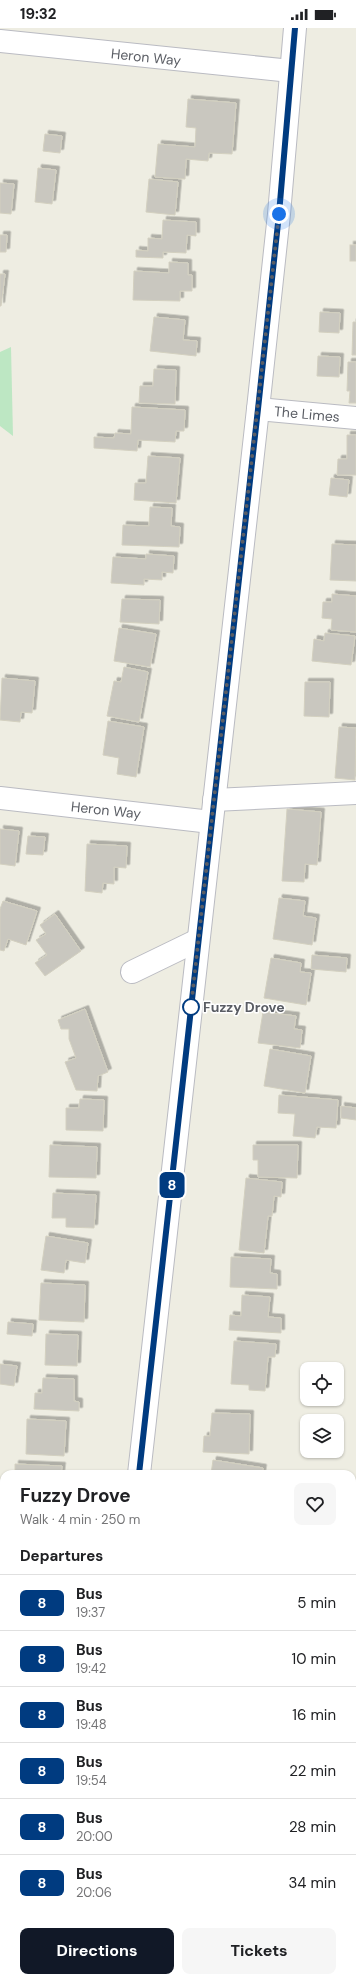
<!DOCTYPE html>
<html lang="en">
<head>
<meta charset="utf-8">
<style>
	body { margin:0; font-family:"DM Sans",sans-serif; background:#f6f6f6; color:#202124; height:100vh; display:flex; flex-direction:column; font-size:15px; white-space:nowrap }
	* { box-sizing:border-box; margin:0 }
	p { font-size:13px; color:#757577 }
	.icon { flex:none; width:22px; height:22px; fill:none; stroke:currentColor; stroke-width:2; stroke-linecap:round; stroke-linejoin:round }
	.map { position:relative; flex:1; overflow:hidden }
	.side { position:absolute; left:0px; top:1442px; width:356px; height:512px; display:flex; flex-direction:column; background:#fff; border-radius:12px 12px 0 0; box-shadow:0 1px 3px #0004 }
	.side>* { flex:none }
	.badge { padding:0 8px; border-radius:6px; font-size:14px; line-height:26px }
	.fabs { position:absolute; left:300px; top:1334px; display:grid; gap:8px }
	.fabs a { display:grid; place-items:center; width:44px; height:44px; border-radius:8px; background:#fff; box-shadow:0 1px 3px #0004; font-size:20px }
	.you { position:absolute; width:20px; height:20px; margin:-10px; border:3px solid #fff; border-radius:50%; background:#1a73e8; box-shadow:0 0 0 6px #1a73e833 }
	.map>.badge { position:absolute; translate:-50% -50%; box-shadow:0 0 0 2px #fff }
	h2 { padding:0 20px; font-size:15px; line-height:36px }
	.round { display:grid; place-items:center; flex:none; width:42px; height:42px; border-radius:8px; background:#f6f6f6 }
	.headline { display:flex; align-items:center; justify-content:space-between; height:68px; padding:0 20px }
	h1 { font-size:19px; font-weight:700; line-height:30px }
	.cta { display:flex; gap:8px; margin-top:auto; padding:8px 20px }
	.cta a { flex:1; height:46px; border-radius:8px; background:#111827; color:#fff; font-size:16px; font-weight:700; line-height:46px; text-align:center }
	.cta a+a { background:#f6f6f6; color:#202124 }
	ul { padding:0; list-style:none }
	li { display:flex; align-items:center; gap:12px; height:56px; padding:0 20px; border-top:1px solid #e0e0e0 }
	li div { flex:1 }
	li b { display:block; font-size:15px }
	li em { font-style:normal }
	li .badge { min-width:44px; font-weight:700; text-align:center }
	.status { display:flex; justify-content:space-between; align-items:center; height:28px; padding:0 20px; background:#fff; direction:ltr }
	.status svg { height:11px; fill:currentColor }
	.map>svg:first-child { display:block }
	.green { fill:#bde7c3 }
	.building { fill:#c9c7bf; stroke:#d3d0c0; filter:url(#shadow) }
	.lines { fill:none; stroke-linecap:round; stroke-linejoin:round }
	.minor-casing { stroke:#babbc2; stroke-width:24 }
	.minor { stroke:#fff; stroke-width:22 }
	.line-casing { stroke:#fff; stroke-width:9 }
	.line { stroke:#003b80; stroke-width:6 }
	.walk { stroke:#5a5d64; stroke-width:4; stroke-dasharray:0 7.2 }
	.stop-dot { fill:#fff; stroke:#003b80; stroke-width:2 }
	.labels { text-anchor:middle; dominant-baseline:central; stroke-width:3; stroke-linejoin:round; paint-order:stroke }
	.street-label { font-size:14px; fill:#5a5d64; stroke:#fff }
	.stop-label { font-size:14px; font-weight:bold; fill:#5a5d64; stroke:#fff; text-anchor:start }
</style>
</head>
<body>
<div class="status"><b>19:32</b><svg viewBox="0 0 49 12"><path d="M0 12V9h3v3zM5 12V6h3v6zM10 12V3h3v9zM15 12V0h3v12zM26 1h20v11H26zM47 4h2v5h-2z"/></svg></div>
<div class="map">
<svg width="356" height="1954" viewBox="0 0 356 1954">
	<defs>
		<filter id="shadow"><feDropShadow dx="3.5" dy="-3.5" stdDeviation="0" flood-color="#0004"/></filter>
	</defs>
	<rect width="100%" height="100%" fill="#eeede2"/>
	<path class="green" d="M 11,319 L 13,408 L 0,398 L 0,324 Z"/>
	<g class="building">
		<path d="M 188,71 L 236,75 L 232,126 L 209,125 L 208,133 L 186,131 L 185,151 L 155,149 L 158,116 L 195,119 L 196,100 L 186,99 Z"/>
		<path d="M 45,106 L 62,108 L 60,125 L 43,123 Z"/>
		<path d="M 38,140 L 56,142 L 52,176 L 35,174 Z"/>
		<path d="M 149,151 L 178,154 L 175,187 L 146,184 Z"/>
		<path d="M 0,155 L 14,156 L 11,186 L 0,185 Z"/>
		<path d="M 163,192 L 196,194 L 196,208 L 187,207 L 186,225 L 163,224 L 163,230 L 136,229 L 136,222 L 148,223 L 148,210 L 162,211 Z"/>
		<path d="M 0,207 L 7,207 L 6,224 L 0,224 Z"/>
		<rect x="350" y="217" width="6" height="16"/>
		<path d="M 169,234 L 188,235 L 188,247 L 192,247 L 192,263 L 180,263 L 180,273 L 133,272 L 134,243 L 169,245 Z"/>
		<path d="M 0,246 L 5,246 L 1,278 L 0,278 Z"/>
		<path d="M 320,284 L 340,285 L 339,305 L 319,304 Z"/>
		<path d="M 154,289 L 185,292 L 183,312 L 197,313 L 196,328 L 150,323 Z"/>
		<path d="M 353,294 L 356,294 L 356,327 L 352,327 Z"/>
		<path d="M 318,328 L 340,329 L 339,349 L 317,348 Z"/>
		<path d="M 348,334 L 356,334 L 356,375 L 349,375 L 350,363 L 347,363 Z"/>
		<path d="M 154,341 L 176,342 L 175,376 L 139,375 L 140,358 L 153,358 Z"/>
		<path d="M 132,379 L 185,382 L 184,403 L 176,403 L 175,414 L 138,412 L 137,423 L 94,420 L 94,409 L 114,410 L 115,405 L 131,406 Z"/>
		<path d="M 347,407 L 356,407 L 356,447 L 337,447 L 338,431 L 347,431 Z"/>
		<path d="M 148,428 L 180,430 L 176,475 L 134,472 L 135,455 L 146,455 Z"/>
		<path d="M 331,450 L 349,452 L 347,469 L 329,467 Z"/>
		<path d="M 150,479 L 172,480 L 171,498 L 180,499 L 179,519 L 122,517 L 123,497 L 149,498 Z"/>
		<path d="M 332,516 L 356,517 L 356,553 L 330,552 Z"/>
		<path d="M 146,526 L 174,528 L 173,545 L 162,544 L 162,552 L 144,551 L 144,557 L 111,555 L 113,529 L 146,531 Z"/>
		<path d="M 332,566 L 356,568 L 356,604 L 331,602 L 332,591 L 322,590 L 323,574 L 332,574 Z"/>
		<path d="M 122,571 L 160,572 L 159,596 L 120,594 Z"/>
		<path d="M 119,600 L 156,606 L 150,639 L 114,633 Z"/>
		<path d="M 325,605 L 355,608 L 351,637 L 312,633 L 314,611 L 324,613 Z"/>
		<path d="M 124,639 L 148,644 L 139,694 L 107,688 L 114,653 L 121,654 Z"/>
		<path d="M 2,650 L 35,653 L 32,685 L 21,684 L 20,694 L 0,692 Z"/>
		<path d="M 305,654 L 330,654 L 329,689 L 304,688 Z"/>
		<path d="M 108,693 L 144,699 L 136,749 L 117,746 L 119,730 L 103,727 Z"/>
		<path d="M 339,699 L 356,700 L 355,752 L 335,750 Z"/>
		<path d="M 287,781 L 321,784 L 317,837 L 305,836 L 304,854 L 282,853 Z"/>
		<path d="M 0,801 L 19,803 L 15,838 L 0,836 Z"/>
		<path d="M 28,808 L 45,809 L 43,827 L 26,826 Z"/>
		<path d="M 87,816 L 127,818 L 126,840 L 114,839 L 114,856 L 103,855 L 102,865 L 85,863 Z"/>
		<path d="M 279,870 L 305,873 L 303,888 L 316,890 L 312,917 L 273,911 Z"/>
		<path d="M 3,873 L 37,883 L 26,917 L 8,911 L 4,923 L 0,922 L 0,881 Z"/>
		<path d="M 55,886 L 81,923 L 45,948 L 35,935 L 47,927 L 36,912 L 46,906 L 40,897 Z"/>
		<path d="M 312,927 L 347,930 L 346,944 L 311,941 Z"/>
		<path d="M 271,930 L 301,935 L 300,944 L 311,945 L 306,977 L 264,970 Z"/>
		<path d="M 85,981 L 108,1044 L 98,1048 L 97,1063 L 76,1062 L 65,1034 L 76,1030 L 69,1011 L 69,1001 L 61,1001 L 58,992 Z"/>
		<path d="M 263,984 L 296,988 L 294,1001 L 302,1002 L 300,1020 L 258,1015 Z"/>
		<path d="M 270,1021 L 311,1028 L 305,1065 L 264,1058 Z"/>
		<path d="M 279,1067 L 338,1072 L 336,1100 L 317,1099 L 315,1110 L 293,1108 L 295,1086 L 278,1085 Z"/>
		<path d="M 80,1071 L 104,1072 L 103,1103 L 66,1102 L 66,1080 L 79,1080 Z"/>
		<path d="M 341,1078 L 356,1080 L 356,1092 L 341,1090 Z"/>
		<path d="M 50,1117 L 97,1119 L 96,1150 L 49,1149 Z"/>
		<path d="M 253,1117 L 298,1117 L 297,1150 L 258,1149 L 258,1132 L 253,1132 Z"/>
		<path d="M 246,1150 L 282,1154 L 281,1169 L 274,1168 L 272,1188 L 268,1188 L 264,1225 L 239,1222 Z"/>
		<path d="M 53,1165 L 96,1167 L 94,1200 L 66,1199 L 66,1190 L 52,1190 Z"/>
		<path d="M 46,1208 L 88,1215 L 85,1235 L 66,1232 L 64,1245 L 41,1242 Z"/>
		<path d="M 231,1229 L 271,1231 L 270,1245 L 277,1246 L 277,1261 L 230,1259 Z"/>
		<path d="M 41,1255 L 85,1257 L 84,1294 L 39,1292 Z"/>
		<path d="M 242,1267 L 270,1269 L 268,1289 L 281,1290 L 281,1305 L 229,1302 L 230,1287 L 241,1288 Z"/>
		<path d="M 8,1294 L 33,1296 L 32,1308 L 7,1306 Z"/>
		<path d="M 46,1306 L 78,1307 L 77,1338 L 45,1337 Z"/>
		<path d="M 234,1313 L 276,1316 L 275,1329 L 268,1329 L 265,1363 L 249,1362 L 249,1357 L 231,1356 Z"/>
		<path d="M 0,1336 L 17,1338 L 14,1358 L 0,1356 Z"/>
		<path d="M 43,1350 L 74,1351 L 74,1373 L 79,1374 L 79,1383 L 34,1381 L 35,1365 L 42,1365 Z"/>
		<path d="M 212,1385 L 250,1386 L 249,1426 L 203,1424 L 204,1408 L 210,1408 Z"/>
		<path d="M 27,1391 L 66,1393 L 64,1428 L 26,1426 Z"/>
		<path d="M 213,1432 L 263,1440 L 262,1446 L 211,1446 Z"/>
		<path d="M 15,1436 L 62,1438 L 61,1446 L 15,1446 Z"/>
		<path d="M 3,1679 L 4,1679 L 4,1719 L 0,1719 Z"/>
		<rect x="0" y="1729" width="4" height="15"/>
		<path d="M 352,1742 L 356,1743 L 356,1793 L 352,1793 Z"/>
		<path d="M 0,1787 L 4,1787 L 4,1821 L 0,1820 Z"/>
		<path d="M 352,1794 L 356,1795 L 356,1813 L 352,1813 Z"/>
		<rect x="352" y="1816" width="4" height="28"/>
		<path d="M 0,1832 L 4,1833 L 4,1874 L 0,1874 Z"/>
		<rect x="352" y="1867" width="4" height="26"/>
		<rect x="0" y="1882" width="4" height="39"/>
		<path d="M 0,1932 L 4,1932 L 4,1950 L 8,1950 L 8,1954 L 0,1954 Z"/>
		<rect x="146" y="1950" width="42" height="4"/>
		<path d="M 308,1950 L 347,1950 L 347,1954 L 307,1954 Z"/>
	</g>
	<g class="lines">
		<g class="minor-casing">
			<g id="minor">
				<path d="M 0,13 L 291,43"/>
				<path d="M 258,381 L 356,390"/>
				<path d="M 0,770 L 211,794"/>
				<path d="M 214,772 L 356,765"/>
				<path d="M 132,944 L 198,912"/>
				<path d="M 139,1446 L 258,381 L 279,186 L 295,0"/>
				<path d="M 0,1641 L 4,1642"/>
				<path d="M 82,1954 L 83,1950"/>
			</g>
		</g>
		<use href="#minor" class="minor"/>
	</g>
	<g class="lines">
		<g class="line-casing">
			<path id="line" d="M 139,1446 L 258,381 L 279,186 L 295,0"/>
		</g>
		<use href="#line" class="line"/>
		<path class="walk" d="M 191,979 L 279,186"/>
	</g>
	<circle class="stop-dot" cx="191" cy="979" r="8"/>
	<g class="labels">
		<g class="street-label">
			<text transform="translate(146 29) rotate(6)">Heron Way</text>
			<text transform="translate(307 386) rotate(5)">The Limes</text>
			<text transform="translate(106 782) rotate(6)">Heron Way</text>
		</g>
		<g class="stop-label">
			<text x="203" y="979">Fuzzy Drove</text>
		</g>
	</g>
</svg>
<div class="fabs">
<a><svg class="icon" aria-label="locate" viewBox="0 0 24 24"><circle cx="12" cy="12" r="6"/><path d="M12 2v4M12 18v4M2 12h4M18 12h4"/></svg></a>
<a><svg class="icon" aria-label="layers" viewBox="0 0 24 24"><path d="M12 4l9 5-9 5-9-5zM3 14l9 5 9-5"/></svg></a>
</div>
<div class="you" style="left:279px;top:186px"></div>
<b class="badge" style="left:172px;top:1157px;background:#003b80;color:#fff">8</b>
<section class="side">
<div class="headline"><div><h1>Fuzzy Drove</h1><p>Walk · 4 min · 250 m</p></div><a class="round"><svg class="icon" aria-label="heart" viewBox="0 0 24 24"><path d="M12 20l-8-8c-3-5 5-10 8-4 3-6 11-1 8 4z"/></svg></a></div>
<h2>Departures</h2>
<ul>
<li><span class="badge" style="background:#003b80;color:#fff">8</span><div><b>Bus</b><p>19:37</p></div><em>5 min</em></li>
<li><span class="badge" style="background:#003b80;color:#fff">8</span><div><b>Bus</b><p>19:42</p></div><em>10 min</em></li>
<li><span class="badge" style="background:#003b80;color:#fff">8</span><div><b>Bus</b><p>19:48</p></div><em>16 min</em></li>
<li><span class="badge" style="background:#003b80;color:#fff">8</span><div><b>Bus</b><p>19:54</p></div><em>22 min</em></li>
<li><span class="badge" style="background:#003b80;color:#fff">8</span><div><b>Bus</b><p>20:00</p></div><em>28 min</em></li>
<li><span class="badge" style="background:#003b80;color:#fff">8</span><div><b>Bus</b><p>20:06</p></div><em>34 min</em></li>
</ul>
<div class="cta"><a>Directions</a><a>Tickets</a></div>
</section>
</div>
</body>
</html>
